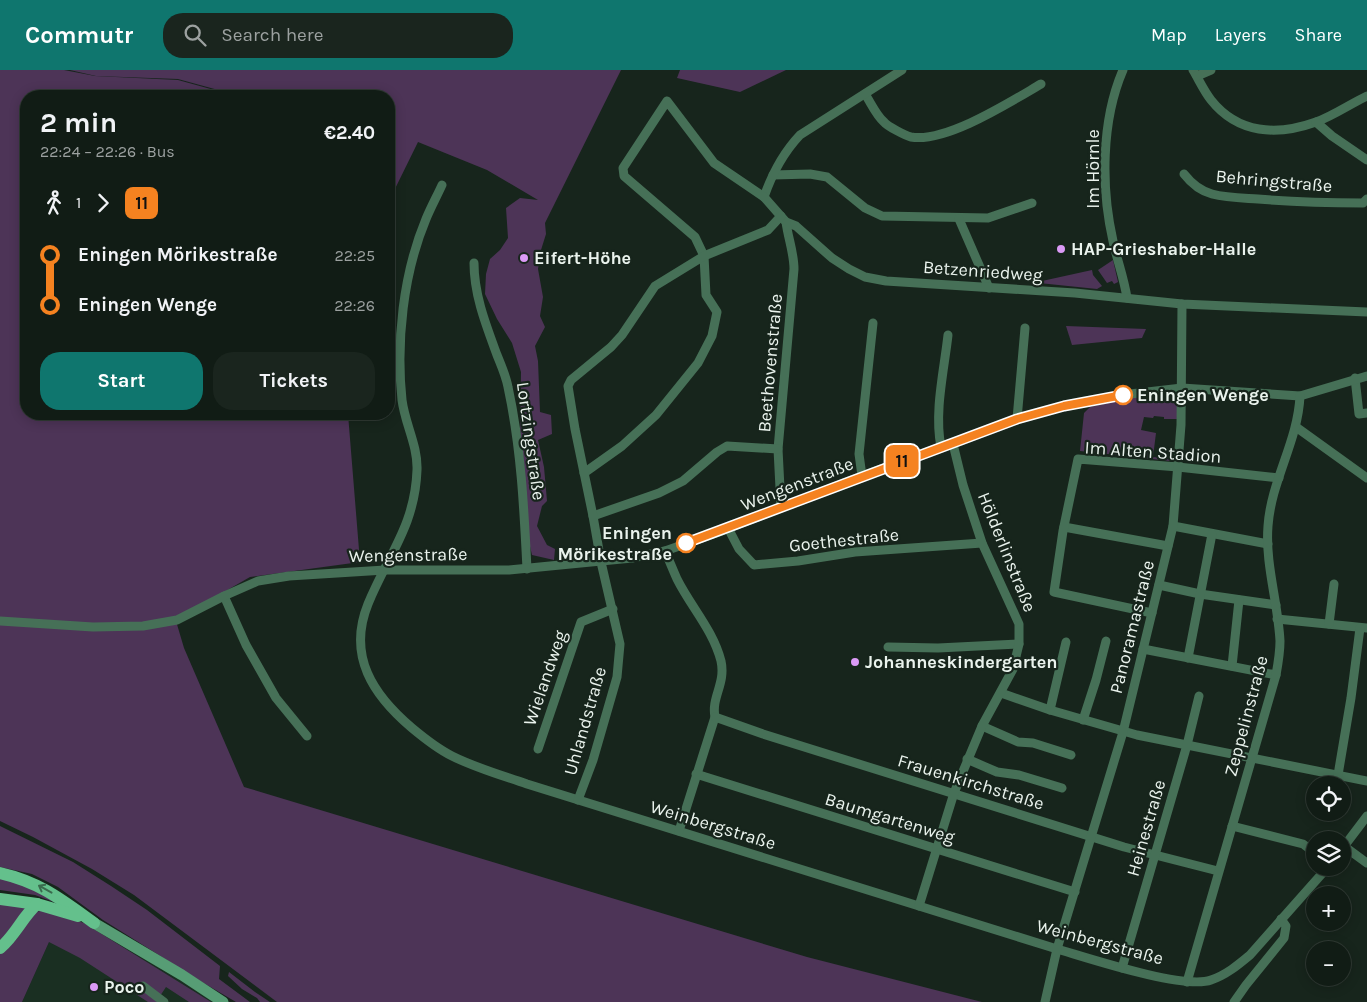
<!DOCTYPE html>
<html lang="en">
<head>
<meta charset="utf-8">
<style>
	body { margin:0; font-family:Karla,sans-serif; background:#1a251e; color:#f1f3f6; height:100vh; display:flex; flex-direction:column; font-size:19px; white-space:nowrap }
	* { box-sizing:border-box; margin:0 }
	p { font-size:16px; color:#9ca1a0 }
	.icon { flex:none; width:28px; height:28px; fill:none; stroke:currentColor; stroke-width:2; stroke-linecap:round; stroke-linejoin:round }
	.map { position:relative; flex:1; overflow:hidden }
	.side { position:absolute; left:20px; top:20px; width:375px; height:330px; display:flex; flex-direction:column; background:#111c15; border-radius:20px; box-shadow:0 2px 12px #0003,0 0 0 1px #303a34 }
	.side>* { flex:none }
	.badge { padding:0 10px; border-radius:8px; font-size:18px; line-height:32px }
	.tools { position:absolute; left:1306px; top:706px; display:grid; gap:10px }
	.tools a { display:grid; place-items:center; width:45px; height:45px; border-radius:50%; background:#111c15; box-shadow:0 2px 12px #0003,0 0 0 1px #303a34; font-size:25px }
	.map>.badge { position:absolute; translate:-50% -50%; box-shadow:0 0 0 2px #fff }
	.legs { display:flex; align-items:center; gap:8px; height:55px; padding:0 20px; font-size:16px }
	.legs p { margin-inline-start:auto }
	.overview { display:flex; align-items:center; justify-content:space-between; height:85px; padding:0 20px }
	h1 { font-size:28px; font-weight:700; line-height:38px }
	.cta { display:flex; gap:10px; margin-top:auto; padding:10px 20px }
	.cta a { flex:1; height:58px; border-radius:20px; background:#0f766e; color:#fff; font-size:20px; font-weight:700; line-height:58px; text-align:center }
	.cta a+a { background:#1a251e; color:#f1f3f6 }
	ul { padding:0 20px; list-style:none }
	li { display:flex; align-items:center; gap:18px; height:50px; font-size:19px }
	li i { display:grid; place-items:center; width:8px; height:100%; margin:0 6px; background:currentColor }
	li i::after { content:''; width:12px; height:12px; margin:-6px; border:4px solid; border-radius:50%; background:#111c15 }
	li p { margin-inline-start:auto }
	li:first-child i { background:linear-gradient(#0000 50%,currentColor 0) }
	li:last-child i { background:linear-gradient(currentColor 50%,#0000 0) }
	header { display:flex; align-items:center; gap:30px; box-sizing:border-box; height:70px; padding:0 25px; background:#0f766e; color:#fff }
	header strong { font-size:24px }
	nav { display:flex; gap:28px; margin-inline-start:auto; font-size:18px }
	.search { width:350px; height:45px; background:#1a251e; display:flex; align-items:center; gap:12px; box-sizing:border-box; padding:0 18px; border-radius:20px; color:#9ca1a0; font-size:19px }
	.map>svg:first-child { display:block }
	.built { fill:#1a2f22 }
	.green { fill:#4d3457 }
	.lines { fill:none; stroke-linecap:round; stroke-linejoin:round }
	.street { stroke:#467057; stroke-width:9 }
	.secondary { stroke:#579d75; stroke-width:11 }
	.primary { stroke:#64c08c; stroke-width:12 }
	.oneway { stroke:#3a6b4e }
	.line-1-casing { stroke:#fff; stroke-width:11 }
	.line-1 { stroke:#f58220; stroke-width:8 }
	.poi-dot { fill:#db9af6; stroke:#17251c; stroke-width:2 }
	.stop-1-dot { fill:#fff; stroke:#f58220; stroke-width:2.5 }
	.labels { text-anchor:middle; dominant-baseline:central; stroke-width:4.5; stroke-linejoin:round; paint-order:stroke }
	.street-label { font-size:18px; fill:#eaf3ed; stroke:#17251c }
	.poi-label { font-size:18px; font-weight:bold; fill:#eaf3ed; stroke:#17251c; text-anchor:start }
	.stop-label { font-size:18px; font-weight:bold; fill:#eaf3ed; stroke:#17251c; text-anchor:start }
</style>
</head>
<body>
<header>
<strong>Commutr</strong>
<div class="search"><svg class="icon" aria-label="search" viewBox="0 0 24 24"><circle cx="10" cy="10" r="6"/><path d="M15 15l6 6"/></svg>Search here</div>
<nav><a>Map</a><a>Layers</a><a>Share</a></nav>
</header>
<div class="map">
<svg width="1367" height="932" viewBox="0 0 1367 932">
	<rect width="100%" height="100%" fill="#17251c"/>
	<path class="built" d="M 93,855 L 218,932 L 22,932 L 49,872 Z"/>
	<g class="green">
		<path d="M 0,0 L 64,0 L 95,6 L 178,10 L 236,26 L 26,26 L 26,344 L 348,344 L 360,492 L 250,507 L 175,550 L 143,555 L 0,550 Z"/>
		<path d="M 70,0 L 621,0 L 545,153 L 546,164 L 541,180 L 538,199 L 543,227 L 540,246 L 545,257 L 535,276 L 538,291 L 540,342 L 551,345 L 552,364 L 538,370 L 544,397 L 547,431 L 542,436 L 537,456 L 547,475 L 555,479 L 554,490 L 532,485 L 528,468 L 520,381 L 521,302 L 512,273 L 497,249 L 485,224 L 486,204 L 490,189 L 500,180 L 508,168 L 506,138 L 520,128 L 538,130 L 487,100 L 418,72 L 389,131 L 389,26 L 240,26 L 178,9 L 96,6 Z"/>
		<path d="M 680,0 L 786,0 L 740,22 L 677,8 Z"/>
		<path d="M 1113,190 L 1118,212 L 1114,214 L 1112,211 L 1107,213 L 1098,200 Z"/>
		<path d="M 1092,200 L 1093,205 L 1102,216 L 1097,219 L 1039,213 L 1042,211 Z"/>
		<path d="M 1066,256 L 1146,259 L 1142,268 L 1072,275 Z"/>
		<path d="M 1169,324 C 1180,328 1177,339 1177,349 L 1164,349 L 1164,347 L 1154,346 L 1153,348 L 1144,347 L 1141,360 L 1156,363 L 1153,387 L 1172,389 L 1170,391 L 1080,381 L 1084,343 L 1090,337 L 1135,327 Z"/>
		<path d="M 176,551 L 184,578 L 244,717 L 807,887 L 982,932 L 277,932 L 134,825 L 92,799 L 33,767 L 0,751 L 0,552 L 93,558 Z"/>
		<path d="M 0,756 L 73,792 L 111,816 L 147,840 L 220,896 L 219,909 L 250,932 L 236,932 L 202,912 L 103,850 L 58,817 L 32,804 L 0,797 Z"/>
		<path d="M 0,807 L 16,810 L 67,837 L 35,825 L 0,820 Z"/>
		<path d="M 0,834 L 28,836 L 0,872 Z"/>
		<path d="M 42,840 L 49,841 L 84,853 L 211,932 L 189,932 L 166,917 L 156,932 L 148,932 L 80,888 L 49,872 L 22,932 L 0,932 L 0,883 C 8,877 16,871 21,863 C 28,851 27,845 42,840 Z"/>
		<path d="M 229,902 L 255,922 L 270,932 L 260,932 L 257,928 L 242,919 L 228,906 Z"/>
	</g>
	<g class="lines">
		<g class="street">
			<path d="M 1123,0 C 1101,51 1101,118 1113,171 C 1117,190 1124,208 1127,228"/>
			<path d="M 1193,0 C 1199,10 1204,21 1211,30 C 1238,64 1277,66 1316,52 C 1333,46 1350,34 1367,26"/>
			<path d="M 1197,6 L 1211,0"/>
			<path d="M 865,24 C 871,33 876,45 884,52 C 887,56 906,66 911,67 C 946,73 1010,32 1041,14"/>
			<path d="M 1316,52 L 1332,66 L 1367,90"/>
			<path d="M 1184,104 C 1191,113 1201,121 1212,124 C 1227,128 1243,128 1258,129 C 1293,132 1328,133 1363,133 L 1367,129"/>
			<path d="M 773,105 L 810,104 L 827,107 L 865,138 L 882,146 L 988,148 L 1032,133"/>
			<path d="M 442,115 C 437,126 431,137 426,149 C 403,204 396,272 402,330 C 405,354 418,376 417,400 C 415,456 388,485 368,534 C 347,586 373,625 412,658 C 424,668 438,679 452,686 C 476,698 501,705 527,714 L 1057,879 C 1088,888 1184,920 1211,910 C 1226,905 1238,895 1250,885 L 1327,798"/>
			<path d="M 764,127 C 772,104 783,83 800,65 L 902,0"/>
			<path d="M 959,149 L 989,218"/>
			<path d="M 474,193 C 474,225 486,255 497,285 C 501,295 506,306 508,317 C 521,377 524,438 527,499"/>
			<path d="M 1355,308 L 1359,344 L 1367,343"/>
			<path d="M 1017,349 L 1025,258"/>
			<path d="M 1296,357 L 1367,408"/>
			<path d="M 941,377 C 934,342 944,301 948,265"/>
			<path d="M 584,403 L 622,376 L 656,345 L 698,293 L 712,266 L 717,242 L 706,225 L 704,186 L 695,167 L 624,106 L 623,98 L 667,31 L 714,93 L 764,127 L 786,152 L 796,156 L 832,188 L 849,199 L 865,207 L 886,211 L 1075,223 L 1182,234 L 1367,242"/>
			<path d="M 862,406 L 859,384 L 873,253"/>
			<path d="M 781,438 L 778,379 L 794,199 C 794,183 788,168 786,152"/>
			<path d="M 593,446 L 659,423 L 683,411 L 717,382 L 727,376 L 778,379"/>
			<path d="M 1173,456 L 1268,474"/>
			<path d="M 1064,457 L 1168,476"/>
			<path d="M 728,458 L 739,479 L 754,495 L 798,491 L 855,482 L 982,473"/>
			<path d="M 665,481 C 669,490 673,500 677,509 C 691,537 713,560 721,591 C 726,614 711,627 715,647 L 679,761"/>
			<path d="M 1159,515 L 1200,524 L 1276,535"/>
			<path d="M 224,526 L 246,575 L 276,628 L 307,666"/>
			<path d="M 1152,543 L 1054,522 L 1063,461 L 1078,389 L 1178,397 L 1279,408"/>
			<path d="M 1277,549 L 1367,558"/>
			<path d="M 0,551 L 93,557 L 143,556 L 177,550 L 224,526 L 258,511 L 289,506 L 385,500 L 509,500 L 632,488 L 665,481 L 719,462 L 862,406 L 1017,349 L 1061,337 L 1130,324 L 1182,318 L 1300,326 L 1367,306"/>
			<path d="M 1329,554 L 1334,514"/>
			<path d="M 888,577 L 938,578 L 1019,574"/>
			<path d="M 1143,579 L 1276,605"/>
			<path d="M 1188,588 L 1212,464"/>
			<path d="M 1232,596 L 1239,530"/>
			<path d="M 1001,623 L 1050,640 L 1137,665 L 1367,711"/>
			<path d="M 1050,640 L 1066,572"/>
			<path d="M 715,647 L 763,664 L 1124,777 L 1218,801"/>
			<path d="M 1083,650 L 1096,610 L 1106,571"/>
			<path d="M 982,656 L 1018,672 L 1033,673 L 1071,685"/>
			<path d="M 538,679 L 581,552 L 613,539"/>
			<path d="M 967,689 L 997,702 L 1019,705 L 1062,718"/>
			<path d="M 696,704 L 1075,822"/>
			<path d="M 1338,705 L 1351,628 L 1360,558"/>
			<path d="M 578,730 L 593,690 L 617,607 L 620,574 L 601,492 L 593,446 L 575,359 L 568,316 L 571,310 L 611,277 L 622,265 L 655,216 L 704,186 L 768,160 L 781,146"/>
			<path d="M 1232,756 L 1303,774 L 1315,783"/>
			<path d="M 1345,777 L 1367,793"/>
			<path d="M 1342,779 L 1367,746"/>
			<path d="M 919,836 L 954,723 L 982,656 L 1013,599 L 1019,574 L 1019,554 L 982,473 L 963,415 L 953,374"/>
			<path d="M 1122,898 L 1187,675 L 1199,626"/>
			<path d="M 1187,912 L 1276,605 C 1278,594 1280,582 1280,571 C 1278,532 1265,494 1268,456 C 1271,411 1298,371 1300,326"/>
			<path d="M 143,916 L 164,932"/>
			<path d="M 1045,932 L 1057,879 L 1123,662 L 1173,456 L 1181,355 L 1182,234"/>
			<path d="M 1234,932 L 1246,915 L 1284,868 L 1286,856 L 1281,849"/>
		</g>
		<path class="secondary" d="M 94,853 L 182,905 L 223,932"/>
		<g class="primary">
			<path d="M 0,803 C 40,812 62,830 94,853"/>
			<path d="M 0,829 L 37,834 L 78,846"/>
			<path d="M 0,878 C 16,865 22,847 37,834"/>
		</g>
	</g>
	<defs><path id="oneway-shaft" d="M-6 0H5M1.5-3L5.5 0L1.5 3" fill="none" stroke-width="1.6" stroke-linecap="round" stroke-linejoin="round" transform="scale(1.25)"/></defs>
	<use class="oneway" href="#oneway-shaft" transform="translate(45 819) rotate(-151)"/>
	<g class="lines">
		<g class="line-1-casing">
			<path id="line-1" d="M 686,473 L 1017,349 L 1064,336 L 1123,325"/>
		</g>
		<use href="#line-1" class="line-1"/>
	</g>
	<g class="poi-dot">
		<circle cx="1061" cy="179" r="5"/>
		<circle cx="524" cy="188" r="5"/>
		<circle cx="855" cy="592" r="5"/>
		<circle cx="94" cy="917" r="5"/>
	</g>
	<g class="stop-1-dot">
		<circle cx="1123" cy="325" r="9"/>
		<circle cx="686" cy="473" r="9"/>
	</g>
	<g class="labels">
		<g class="street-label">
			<text transform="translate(1093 99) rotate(-90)">Im Hörnle</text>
			<text transform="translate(1274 111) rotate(5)">Behringstraße</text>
			<text transform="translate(983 201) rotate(4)">Betzenriedweg</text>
			<text transform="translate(770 293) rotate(-85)">Beethovenstraße</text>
			<text transform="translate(531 371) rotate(82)">Lortzingstraße</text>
			<text transform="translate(1153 382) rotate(4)">Im Alten Stadion</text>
			<text transform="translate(797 414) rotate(-21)">Wengenstraße</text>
			<text transform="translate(844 470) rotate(-6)">Goethestraße</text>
			<text transform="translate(1007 482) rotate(68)">Hölderlinstraße</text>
			<text transform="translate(408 485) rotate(-1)">Wengenstraße</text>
			<text transform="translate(1132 557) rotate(-76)">Panoramastraße</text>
			<text transform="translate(545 608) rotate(-71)">Wielandweg</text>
			<text transform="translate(1246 646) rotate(-75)">Zeppelinstraße</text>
			<text transform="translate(585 651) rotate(-74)">Uhlandstraße</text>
			<text transform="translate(971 712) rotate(17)">Frauenkirchstraße</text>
			<text transform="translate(890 748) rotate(17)">Baumgartenweg</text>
			<text transform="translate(713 755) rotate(17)">Weinbergstraße</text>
			<text transform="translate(1146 758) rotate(-74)">Heinestraße</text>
			<text transform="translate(1100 872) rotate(15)">Weinbergstraße</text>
		</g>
		<g class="poi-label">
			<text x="1071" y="179">HAP-Grieshaber-Halle</text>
			<text x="534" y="188">Eifert-Höhe</text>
			<text x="865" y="592">Johanneskindergarten</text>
			<text x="104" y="917">Poco</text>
		</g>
		<g class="stop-label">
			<text x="1137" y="325">Eningen Wenge</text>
			<text x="672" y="463" text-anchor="end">Eningen<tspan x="672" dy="21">Mörikestraße</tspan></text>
		</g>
	</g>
</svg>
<div class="tools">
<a><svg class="icon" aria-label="locate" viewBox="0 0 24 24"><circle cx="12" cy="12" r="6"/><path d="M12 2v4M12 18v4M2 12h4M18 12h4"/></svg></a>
<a><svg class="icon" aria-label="layers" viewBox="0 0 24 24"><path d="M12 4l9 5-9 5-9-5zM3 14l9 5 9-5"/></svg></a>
<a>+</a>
<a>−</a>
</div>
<b class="badge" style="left:902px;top:391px;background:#f58220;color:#111">11</b>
<section class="side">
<div class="overview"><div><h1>2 min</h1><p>22:24 – 22:26 · Bus</p></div><b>€2.40</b></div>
<div class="legs"><svg class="icon" aria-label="walk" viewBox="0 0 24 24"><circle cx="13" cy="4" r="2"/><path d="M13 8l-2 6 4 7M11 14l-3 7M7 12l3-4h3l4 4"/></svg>1<svg class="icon" aria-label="forward" viewBox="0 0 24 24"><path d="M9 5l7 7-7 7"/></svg><b class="badge" style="background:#f58220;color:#111">11</b></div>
<ul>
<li><i style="color:#f58220"></i><b>Eningen Mörikestraße</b><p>22:25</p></li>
<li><i style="color:#f58220"></i><b>Eningen Wenge</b><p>22:26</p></li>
</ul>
<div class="cta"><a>Start</a><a>Tickets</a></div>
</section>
</div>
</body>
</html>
